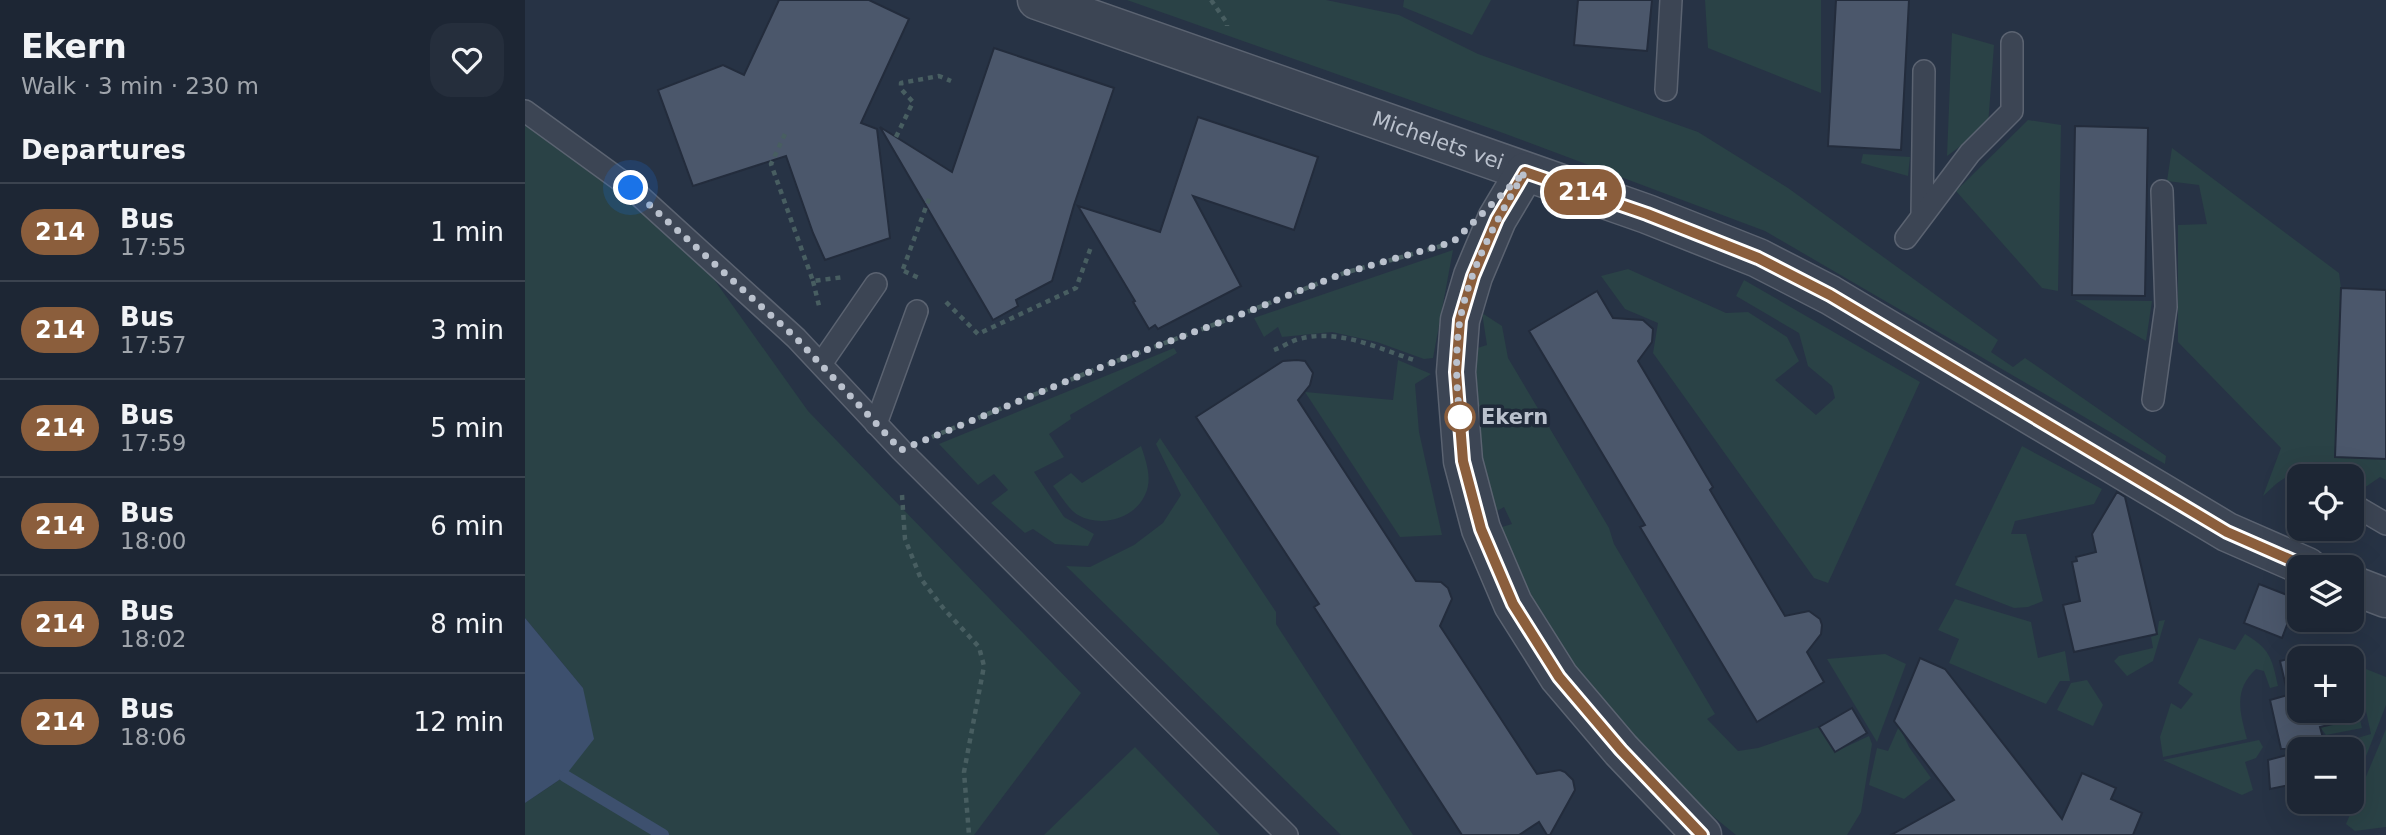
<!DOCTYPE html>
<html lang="en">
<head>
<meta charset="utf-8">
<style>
	body { margin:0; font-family:"DejaVu Sans",sans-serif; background:#252e3c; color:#f1f3f6; height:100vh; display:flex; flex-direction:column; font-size:26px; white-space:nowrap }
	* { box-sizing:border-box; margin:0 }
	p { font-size:23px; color:#a0a5ac }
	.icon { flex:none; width:38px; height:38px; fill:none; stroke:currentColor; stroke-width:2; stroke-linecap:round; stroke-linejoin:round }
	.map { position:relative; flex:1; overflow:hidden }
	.panel { display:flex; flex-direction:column; background:#1d2634; width:525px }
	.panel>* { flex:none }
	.badge { padding:0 14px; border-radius:23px; font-size:24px; line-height:46px }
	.tools { position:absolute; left:1762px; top:464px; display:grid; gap:14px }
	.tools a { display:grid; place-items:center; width:77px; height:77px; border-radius:14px; background:#1d2634; box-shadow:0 7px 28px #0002,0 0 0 2px #3b434f; font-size:35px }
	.you { position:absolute; width:35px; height:35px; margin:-18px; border:5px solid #fff; border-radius:50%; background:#1a73e8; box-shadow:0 0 0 10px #1a73e833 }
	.map>.badge { position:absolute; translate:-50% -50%; box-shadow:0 0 0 4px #fff }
	h2 { padding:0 21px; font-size:26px; line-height:63px }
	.round { display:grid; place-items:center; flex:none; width:74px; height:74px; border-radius:21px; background:#252e3c }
	.headline { display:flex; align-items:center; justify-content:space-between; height:119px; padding:0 21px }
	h1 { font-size:33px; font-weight:600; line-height:52px }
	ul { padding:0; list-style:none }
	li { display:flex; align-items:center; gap:21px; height:98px; padding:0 21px; border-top:2px solid #3b434f }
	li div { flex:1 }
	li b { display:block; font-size:26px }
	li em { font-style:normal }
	li .badge { min-width:77px; font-weight:700; text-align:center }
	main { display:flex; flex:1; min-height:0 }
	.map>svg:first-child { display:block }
	.green { fill:#2a4246 }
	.water { fill:#3d506e }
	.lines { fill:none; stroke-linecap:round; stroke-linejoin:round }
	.stream { stroke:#3d506e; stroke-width:12 }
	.building { fill:#4b576b; stroke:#232c3c; stroke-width:2 }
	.lane-casing { stroke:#5b6371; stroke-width:24 }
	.street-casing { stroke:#5b6371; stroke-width:41 }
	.path { stroke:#485e61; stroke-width:4.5; stroke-dasharray:5 5; stroke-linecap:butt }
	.lane { stroke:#3c4554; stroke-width:21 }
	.street { stroke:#3c4554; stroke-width:38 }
	.line-casing { stroke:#fff; stroke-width:16 }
	.line { stroke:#8b5e3c; stroke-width:10 }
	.walk { stroke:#bac1cd; stroke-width:7; stroke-dasharray:0 12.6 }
	.stop-dot { fill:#fff; stroke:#8b5e3c; stroke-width:3.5 }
	.labels { text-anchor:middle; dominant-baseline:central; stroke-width:7; stroke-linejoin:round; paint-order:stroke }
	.street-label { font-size:21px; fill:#bac1cd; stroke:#202a3a }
	.stop-label { font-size:21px; font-weight:bold; fill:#bac1cd; stroke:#202a3a; text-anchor:start }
</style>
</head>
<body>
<main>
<section class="panel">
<div class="headline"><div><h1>Ekern</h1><p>Walk · 3 min · 230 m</p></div><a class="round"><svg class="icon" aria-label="heart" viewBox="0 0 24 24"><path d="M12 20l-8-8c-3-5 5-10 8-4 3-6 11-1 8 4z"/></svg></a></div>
<h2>Departures</h2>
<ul>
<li><span class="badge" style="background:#8b5e3c;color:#fff">214</span><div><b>Bus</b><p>17:55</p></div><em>1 min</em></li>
<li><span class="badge" style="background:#8b5e3c;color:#fff">214</span><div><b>Bus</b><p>17:57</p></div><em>3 min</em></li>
<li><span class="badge" style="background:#8b5e3c;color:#fff">214</span><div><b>Bus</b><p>17:59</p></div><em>5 min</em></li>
<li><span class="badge" style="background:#8b5e3c;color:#fff">214</span><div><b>Bus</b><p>18:00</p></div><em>6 min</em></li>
<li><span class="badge" style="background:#8b5e3c;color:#fff">214</span><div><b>Bus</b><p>18:02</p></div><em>8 min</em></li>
<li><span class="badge" style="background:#8b5e3c;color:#fff">214</span><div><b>Bus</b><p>18:06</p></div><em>12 min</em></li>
</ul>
</section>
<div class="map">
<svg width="1861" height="835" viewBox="0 0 1861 835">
	<rect width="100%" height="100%" fill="#273345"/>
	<g class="green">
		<path d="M 602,0 L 801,0 L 874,15 L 953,54 L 1173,132 L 1263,188 L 1473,340 L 1466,352 L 1488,367 L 1500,358 L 1641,456 L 1640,464 L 1240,231 L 970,130 Z"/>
		<path d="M 879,0 L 966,0 L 947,35 L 878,7 Z"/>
		<path d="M 1180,0 L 1296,0 L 1296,93 L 1183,48 Z"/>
		<path d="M 1427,33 L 1469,45 L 1463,126 L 1422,156 Z"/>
		<path d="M 0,104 L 148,222 L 283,411 L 556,693 L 449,835 L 0,835 L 0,803 L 40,776 L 58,688 L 0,618 Z"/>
		<path d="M 1503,120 L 1536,125 L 1533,291 L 1517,288 L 1431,191 Z"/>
		<path d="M 1647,148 L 1814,273 L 1816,288 L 1810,456 L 1861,459 L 1861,480 L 1855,477 L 1839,488 L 1827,483 L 1827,476 C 1809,476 1776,470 1760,478 C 1752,482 1745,490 1738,496 L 1756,448 L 1653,342 L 1653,225 L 1682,224 L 1674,185 L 1642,181 Z"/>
		<path d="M 1338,154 L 1385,157 L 1383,176 L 1336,163 Z"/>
		<path d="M 928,250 L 908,358 L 899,359 L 852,342 L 807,332 L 757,337 L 753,327 L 739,337 L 729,318 Z"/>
		<path d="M 1103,269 L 1201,313 L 1223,312 L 1262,337 L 1274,361 L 1250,380 L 1291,415 L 1310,398 L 1307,386 L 1283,366 L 1274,333 L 1211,296 L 1219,280 L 1395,382 L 1303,583 L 1289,578 L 1128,353 L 1133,323 L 1100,309 L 1076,276 Z"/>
		<path d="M 1550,300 L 1627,301 L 1621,341 Z"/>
		<path d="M 957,313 L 977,326 L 983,358 L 1084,528 L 1089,544 L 1190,714 L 1182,719 L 1213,751 L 1233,748 L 1294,727 L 1310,752 L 1344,736 L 1347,744 L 1336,812 L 1322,835 L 1211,835 L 1168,800 L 1059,680 L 1007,603 L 970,515 L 977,527 L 987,524 L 979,507 L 965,515 L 949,434 L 949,349 L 962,345 Z"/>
		<path d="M 649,348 L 652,353 L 545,415 L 546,419 L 524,434 L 539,457 L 509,472 L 539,517 L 569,534 L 563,546 L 530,544 L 508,529 L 500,533 L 466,503 L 483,490 L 469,474 L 453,485 L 414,444 Z"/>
		<path d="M 873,360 L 906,374 L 890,384 L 894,432 L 917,535 L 875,537 L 780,392 L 868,400 Z"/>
		<path d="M 635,438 L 751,612 L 751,624 L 888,835 L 816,835 L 541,566 L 565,567 L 609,545 L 638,523 L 656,495 L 631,444 Z"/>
		<path d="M 616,446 C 621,461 628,479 620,495 C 609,519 576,528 553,515 C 544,510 535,494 528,486 L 546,473 L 557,483 Z"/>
		<path d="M 1497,446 L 1577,489 L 1569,504 L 1490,521 L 1486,534 L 1501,534 L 1518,601 L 1503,607 L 1489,608 L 1430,585 Z"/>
		<path d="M 1430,599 L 1506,622 L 1513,658 L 1540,651 L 1545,681 L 1535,681 L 1521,704 L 1424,663 L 1434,639 L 1413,630 Z"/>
		<path d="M 1640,620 L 1628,661 L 1602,676 L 1589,661 L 1594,656 L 1628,648 L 1626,637 L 1632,635 L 1634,621 Z"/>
		<path d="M 1720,634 C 1745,649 1747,658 1753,686 L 1745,688 L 1739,671 L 1731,669 C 1708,690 1715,712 1722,739 L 1638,757 L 1635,737 L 1646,703 L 1656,709 L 1668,694 L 1653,683 L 1674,638 L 1710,650 Z"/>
		<path d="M 1360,654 L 1381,664 L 1352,742 L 1302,659 Z"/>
		<path d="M 1831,665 L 1861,677 L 1861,705 L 1827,792 L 1827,749 L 1816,749 L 1815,743 L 1846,734 Z"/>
		<path d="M 1562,680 L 1578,705 L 1568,726 L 1532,710 L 1546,683 Z"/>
		<path d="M 1827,688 L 1837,728 L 1801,735 L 1795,727 L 1825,720 L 1823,711 L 1827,710 Z"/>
		<path d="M 1374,726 L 1384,747 L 1406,778 L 1379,799 L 1344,785 L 1352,748 L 1363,751 Z"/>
		<path d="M 1861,729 L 1861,827 L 1830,831 L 1821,824 Z"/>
		<path d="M 1734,740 L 1738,747 L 1731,758 L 1720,762 L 1728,790 L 1717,795 L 1638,760 Z"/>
		<path d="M 610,747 L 695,835 L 519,835 Z"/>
	</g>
	<path class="water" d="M 0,618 L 58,688 L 69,739 L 40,776 L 0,803 Z"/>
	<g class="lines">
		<path class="stream" d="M 40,776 L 138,835"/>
	</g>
	<g class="building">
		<path d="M 254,0 L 344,0 L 384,19 L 336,123 L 352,129 L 365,238 L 300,260 L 288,233 L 261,156 L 168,186 L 133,90 L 198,65 L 219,75 Z"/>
		<path d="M 1053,0 L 1127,0 L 1122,51 L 1049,45 Z"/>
		<path d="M 1311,0 L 1384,0 L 1376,150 L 1303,146 Z"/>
		<path d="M 469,48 L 589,88 L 549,205 L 527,281 L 491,300 L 493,306 L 468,320 L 355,127 L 427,172 Z"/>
		<path d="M 673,117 L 793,157 L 769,230 L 668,196 L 716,286 L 633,329 L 630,325 L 624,329 L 608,302 L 610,301 L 553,206 L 635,232 Z"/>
		<path d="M 1550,126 L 1623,128 L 1620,296 L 1547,295 Z"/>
		<path d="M 1816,288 L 1861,290 L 1861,459 L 1810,457 Z"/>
		<path d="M 1072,291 L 1088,318 L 1118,320 L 1128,329 L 1127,342 L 1113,361 L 1188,487 L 1185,490 L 1260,616 L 1284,611 L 1295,619 L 1297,625 L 1296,634 L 1282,652 L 1299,682 L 1232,722 L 1115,527 L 1120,525 L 1004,331 Z"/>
		<path d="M 772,360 L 780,361 L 788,373 L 785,385 L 773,400 L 891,581 L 916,582 L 923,588 L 927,599 L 915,626 L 1012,774 L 1035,770 L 1040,772 L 1048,780 L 1050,790 L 1025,835 L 1022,835 L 1014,822 L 994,835 L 937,835 L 789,607 L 794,604 L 671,417 L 758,361 Z"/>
		<path d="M 1592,492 L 1600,497 L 1632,634 L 1549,652 L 1538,605 L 1555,601 L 1547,562 L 1552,561 L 1551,557 L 1571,552 L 1567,534 Z"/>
		<path d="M 1734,584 L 1772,599 L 1757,638 L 1719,623 Z"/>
		<path d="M 1808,648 L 1810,658 L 1774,658 L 1774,710 L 1823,710 L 1825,720 L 1795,727 L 1801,749 L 1756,749 L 1745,700 L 1763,695 L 1755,661 Z"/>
		<path d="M 1395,658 L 1420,669 L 1537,819 L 1557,773 L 1591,788 L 1586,799 L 1617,813 L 1608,835 L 1366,835 L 1429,800 L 1369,721 Z"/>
		<path d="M 1327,708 L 1342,733 L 1310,752 L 1294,727 Z"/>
		<path d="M 1774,752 L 1774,783 L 1745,789 L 1743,760 Z"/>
	</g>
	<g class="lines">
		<g class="lane-casing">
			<g id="lane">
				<path d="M 1141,90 L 1146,0"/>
				<path d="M 0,111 L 106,188 L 271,338 L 376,450 L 762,835"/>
				<path d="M 1397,215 L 1399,71"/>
				<path d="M 1381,238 L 1445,153 L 1487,111 L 1487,43"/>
				<path d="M 296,364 L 351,284"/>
				<path d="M 1628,400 L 1641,307 L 1637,191"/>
				<path d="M 351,424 L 392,311"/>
				<path d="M 1827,504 L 1861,524"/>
			</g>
		</g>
		<g class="street-casing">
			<g id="street">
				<path id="s1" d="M 512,0 L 1122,214 L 1233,258 L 1305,295 L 1702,532 L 1782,567"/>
				<path d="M 1000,172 L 972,219 L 948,276 L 935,320 L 931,372 L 938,461 L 956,529 L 988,604 L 1034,677 L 1096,750 L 1177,835"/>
				<path d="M 1827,585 L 1861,598"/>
			</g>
		</g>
		<g class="path">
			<path d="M 686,0 L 702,23 L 702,26"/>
			<path d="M 260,134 L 246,164 L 288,281 L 319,277"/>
			<path d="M 371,137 L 388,102 L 376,89 L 376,83 L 414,76 L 426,81"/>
			<path d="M 378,269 L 405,196"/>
			<path d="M 379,271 L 396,279"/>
			<path d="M 288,281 L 295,310"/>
			<path d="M 421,302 L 453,334 L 551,288 L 566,247"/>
			<path d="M 749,350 C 757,347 766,341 774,339 C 815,328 854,349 892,361"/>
			<path d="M 407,437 L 581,365 L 712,316 L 819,273 L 920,245"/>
			<path d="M 377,495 L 380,539 L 396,579 L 419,609 L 454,647 L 459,666 L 439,772 L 444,835"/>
		</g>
		<use href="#lane" class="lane"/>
		<use href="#street" class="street"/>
	</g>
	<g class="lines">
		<g class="line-casing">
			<path id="line" d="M 1177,835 L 1096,750 L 1034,677 L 988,604 L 956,529 L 938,461 L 931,372 L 935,320 L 948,276 L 972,219 L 1000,172 L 1122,214 L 1233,258 L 1305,295 L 1702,532 L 1782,567"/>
		</g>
		<use href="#line" class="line"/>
		<path class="walk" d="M 106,188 L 271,338 L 376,450 L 581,365 L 712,316 L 819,273 L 928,242 L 1000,172 C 973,217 945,267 935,320 C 930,351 931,386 935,417"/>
	</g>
	<circle class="stop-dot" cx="935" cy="417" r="14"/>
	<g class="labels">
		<g class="street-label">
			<text stroke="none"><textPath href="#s1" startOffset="425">Michelets vei</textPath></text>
		</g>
		<g class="stop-label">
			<text x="956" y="417">Ekern</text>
		</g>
	</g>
</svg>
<div class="tools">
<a><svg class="icon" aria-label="locate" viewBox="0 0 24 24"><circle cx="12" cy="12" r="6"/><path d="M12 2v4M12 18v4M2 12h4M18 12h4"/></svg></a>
<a><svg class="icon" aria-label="layers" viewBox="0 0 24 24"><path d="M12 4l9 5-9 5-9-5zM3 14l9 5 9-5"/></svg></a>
<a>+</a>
<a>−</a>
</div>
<div class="you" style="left:106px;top:188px"></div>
<b class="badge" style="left:1058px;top:192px;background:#8b5e3c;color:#fff">214</b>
</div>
</main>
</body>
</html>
